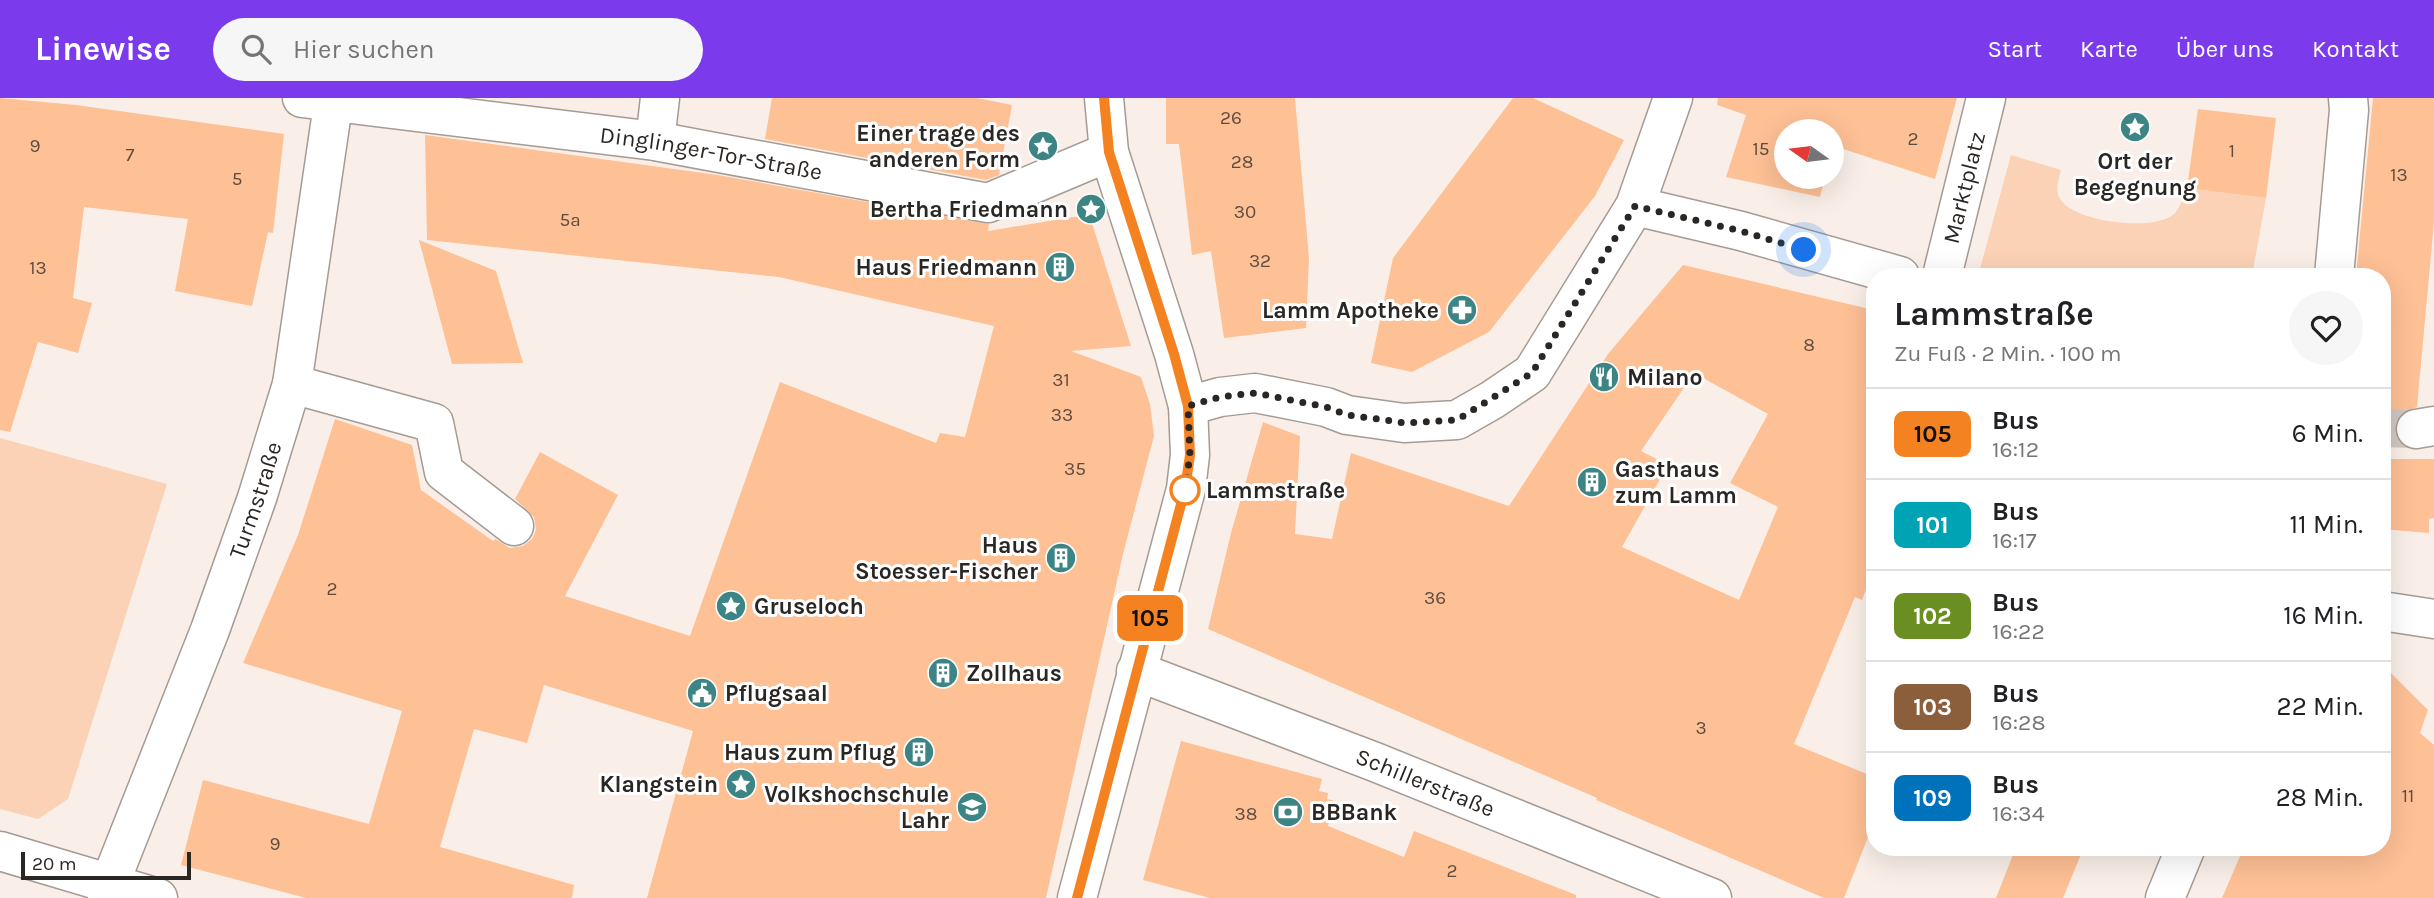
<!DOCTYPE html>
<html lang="de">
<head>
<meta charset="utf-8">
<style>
	body { margin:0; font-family:Karla,sans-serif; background:#f6f6f6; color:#202124; height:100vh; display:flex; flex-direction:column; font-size:26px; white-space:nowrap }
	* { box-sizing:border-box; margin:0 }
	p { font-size:23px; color:#757577 }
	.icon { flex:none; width:38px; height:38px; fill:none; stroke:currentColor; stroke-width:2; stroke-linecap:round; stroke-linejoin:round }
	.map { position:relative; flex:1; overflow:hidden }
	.side { position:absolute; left:1866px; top:170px; width:525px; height:588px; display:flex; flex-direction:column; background:#fff; border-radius:28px; box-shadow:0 7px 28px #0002 }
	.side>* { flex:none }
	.badge { padding:0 14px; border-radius:10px; font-size:24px; line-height:46px }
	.needle { width:46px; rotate:284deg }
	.tools { position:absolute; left:1774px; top:21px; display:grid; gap:14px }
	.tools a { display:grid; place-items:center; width:70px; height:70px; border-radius:50%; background:#fff; box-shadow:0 7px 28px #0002; font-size:35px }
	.scale { position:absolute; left:21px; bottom:18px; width:170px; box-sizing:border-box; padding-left:7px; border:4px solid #2a2623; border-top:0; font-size:19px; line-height:24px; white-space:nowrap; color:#2a2623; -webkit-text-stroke:5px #fefefe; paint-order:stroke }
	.you { position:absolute; width:35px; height:35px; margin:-18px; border:5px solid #fff; border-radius:50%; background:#1a73e8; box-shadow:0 0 0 10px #1a73e833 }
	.map>.badge { position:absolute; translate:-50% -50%; box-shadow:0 0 0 4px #fff }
	.round { display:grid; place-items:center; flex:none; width:74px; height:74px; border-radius:37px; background:#f6f6f6 }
	.overview { display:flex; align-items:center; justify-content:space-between; height:119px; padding:0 28px }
	h1 { font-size:33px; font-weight:700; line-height:52px }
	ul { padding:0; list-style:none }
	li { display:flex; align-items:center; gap:21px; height:91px; padding:0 28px; border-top:2px solid #e0e0e0 }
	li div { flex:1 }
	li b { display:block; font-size:26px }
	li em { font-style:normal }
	li .badge { min-width:77px; font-weight:700; text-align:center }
	header { display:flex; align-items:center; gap:42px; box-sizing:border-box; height:98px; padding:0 35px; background:#7c3aed; color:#fff }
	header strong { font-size:33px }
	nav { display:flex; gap:38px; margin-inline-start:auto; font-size:24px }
	.search { width:490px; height:63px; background:#f6f6f6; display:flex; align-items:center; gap:18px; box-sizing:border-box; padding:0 24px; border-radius:38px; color:#757577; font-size:26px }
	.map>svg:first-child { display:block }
	.green { fill:#fbd2b6 }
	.building { fill:#fec095; fill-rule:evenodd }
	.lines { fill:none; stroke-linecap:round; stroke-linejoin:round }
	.minor-tunnel { stroke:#d0c7c1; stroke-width:38; stroke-dasharray:38 19; stroke-linecap:butt }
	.minor-casing { stroke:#a49b95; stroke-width:41 }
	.minor { stroke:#fff; stroke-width:38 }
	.line-casing { stroke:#fff; stroke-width:16 }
	.line { stroke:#f58220; stroke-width:10 }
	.walk { stroke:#2a2623; stroke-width:7; stroke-dasharray:0 12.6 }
	.stop-dot { fill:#fff; stroke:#f58220; stroke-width:3.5 }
	.labels { text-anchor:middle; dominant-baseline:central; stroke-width:6; stroke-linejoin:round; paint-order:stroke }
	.number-label { font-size:19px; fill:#5f4c40 }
	.poi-label { font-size:23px; font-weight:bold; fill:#2a2623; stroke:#fefefe; text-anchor:end }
	.street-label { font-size:23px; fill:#2a2623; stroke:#fefefe }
	.stop-label { font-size:23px; font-weight:bold; fill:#2a2623; stroke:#fefefe; text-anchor:start }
</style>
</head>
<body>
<header>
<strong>Linewise</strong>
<div class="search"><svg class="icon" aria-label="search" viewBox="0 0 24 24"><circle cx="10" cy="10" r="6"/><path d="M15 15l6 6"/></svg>Hier suchen</div>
<nav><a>Start</a><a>Karte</a><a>Über uns</a><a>Kontakt</a></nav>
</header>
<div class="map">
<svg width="2434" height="800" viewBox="0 0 2434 800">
	<rect width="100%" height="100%" fill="#f9efe8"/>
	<g class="green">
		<path d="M 2011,57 L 2061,72 C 2059,81 2055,91 2059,99 C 2070,124 2156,135 2175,115 C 2180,109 2184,98 2188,90 L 2266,100 L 2252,178 L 1978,178 Z"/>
		<path d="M 0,340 L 167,386 L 68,701 L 38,721 L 0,711 Z"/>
	</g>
	<g class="building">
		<path d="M 0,0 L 76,7 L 284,36 L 273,135 L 268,134 L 252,208 L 175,193 L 188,121 L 84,109 L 73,200 L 92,205 L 78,255 L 38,244 L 10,334 L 0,332 Z"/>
		<path d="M 772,0 L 977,0 L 1012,7 L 999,77 L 986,82 L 765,41 Z"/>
		<path d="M 1166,0 L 1295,0 L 1309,160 L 1306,230 L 1224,240 L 1211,153 L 1192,157 L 1179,46 L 1166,46 Z"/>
		<path d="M 1513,0 L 1533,0 L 1624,42 L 1595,98 L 1489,234 L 1412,274 L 1371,265 L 1393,160 Z"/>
		<path d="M 1718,0 L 1957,0 L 1935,81 L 1834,48 L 1832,54 L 1832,33 L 1787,33 L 1787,79 L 1825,79 L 1820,99 L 1726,79 L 1746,17 L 1717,7 Z"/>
		<path d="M 2373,0 L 2434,0 L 2434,124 L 2417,309 L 2402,315 L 2396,323 L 2395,329 L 2382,328 L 2382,178 L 2356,178 Z"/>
		<path d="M 2198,11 L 2276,20 L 2266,100 L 2187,90 Z"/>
		<path d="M 425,37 L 718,77 L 989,126 L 988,133 L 1073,119 L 1090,119 L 1131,248 L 1071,253 L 1141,279 L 1150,306 L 1154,338 L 1123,456 L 1046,800 L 647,800 L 693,633 L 544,587 L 527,645 L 474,631 L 440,749 L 574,787 L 572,800 L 306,800 L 181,767 L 203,682 L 369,726 L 402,613 L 243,565 L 298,437 L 335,321 L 412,347 L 421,392 L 493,443 L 495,441 L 510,450 L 523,448 L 532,441 L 536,432 L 534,419 L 515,401 L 540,354 L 618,397 L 565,498 L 690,538 L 780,284 L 936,345 L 940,335 L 965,339 L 994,228 L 779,179 L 427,142 Z"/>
		<path d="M 419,142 L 496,173 L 523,265 L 452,266 Z"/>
		<path d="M 1683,167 L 1874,212 L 1874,470 L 1862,502 L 1855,499 L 1794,646 L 1874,679 L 1874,724 L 1844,800 L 1824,800 L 1596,702 L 1597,700 L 1208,531 L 1231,435 L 1263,324 L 1300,338 L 1295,436 L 1332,441 L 1351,355 L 1509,408 L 1608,256 ZM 1694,275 L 1768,316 L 1730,385 L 1778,409 L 1739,502 L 1622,449 L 1668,367 L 1641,353 Z"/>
		<path d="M 2382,361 L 2434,361 L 2434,420 L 2429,421 L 2429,435 L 2382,431 Z"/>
		<path d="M 2382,566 L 2428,612 L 2420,635 L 2434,647 L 2434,800 L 2222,800 L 2244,749 L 2382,749 Z"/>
		<path d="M 1181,643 L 1322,681 L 1319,693 L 1328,695 L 1327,701 L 1335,703 L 1328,728 L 1404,759 L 1414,733 L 1576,797 L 1576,800 L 1210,800 L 1143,782 Z"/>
		<path d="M 2016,749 L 2084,749 L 2063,800 L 1996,800 Z"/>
	</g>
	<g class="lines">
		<path class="minor-tunnel" d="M 2382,330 L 2416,331"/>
		<g class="minor-casing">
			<g id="minor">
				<path id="s1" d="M 302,0 L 655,43 L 988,105 L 1109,54"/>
				<path d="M 655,43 L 660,0"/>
				<path d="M 1635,108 L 1741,133 L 1900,178"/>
				<path id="s2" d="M 1942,178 L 1986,0"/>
				<path d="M 2334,178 L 2349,12 L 2348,0"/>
				<path d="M 292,286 L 434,325 L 444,374 L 514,428"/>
				<path d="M 1188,308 L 1220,299 L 1255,295 L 1326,309 L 1347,317 L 1404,325 L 1457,322 L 1492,302 L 1532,275 L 1635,108 L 1673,0"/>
				<path d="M 2416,331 L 2434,328"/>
				<path d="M 2382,513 L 2434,521"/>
				<path id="s3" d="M 1136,573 L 1375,664 L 1712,800"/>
				<path d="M 0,753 L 158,800"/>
				<path id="s4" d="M 107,800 L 110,785 L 210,532 L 257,400 L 292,286 L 334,0"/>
				<path d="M 1077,800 L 1186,391 L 1190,357 L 1188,308 L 1174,256 L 1109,54 L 1104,0"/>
				<path d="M 2165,800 L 2186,749"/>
			</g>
		</g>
		<use href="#minor" class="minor"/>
	</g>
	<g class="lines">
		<g class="line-casing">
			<path id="line" d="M 1077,800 L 1185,391 L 1190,357 L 1188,308 L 1174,256 L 1109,54 L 1104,0"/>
		</g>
		<use href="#line" class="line"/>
		<path class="walk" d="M 1185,392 L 1190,357 L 1188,308 L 1220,299 L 1255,295 L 1326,309 L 1347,317 L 1385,322 L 1404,325 L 1457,322 L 1532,275 L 1635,108 L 1741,133 L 1804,152"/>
	</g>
	<defs>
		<g id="sight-disc" transform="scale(1.575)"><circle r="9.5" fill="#3d8584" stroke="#fefefe"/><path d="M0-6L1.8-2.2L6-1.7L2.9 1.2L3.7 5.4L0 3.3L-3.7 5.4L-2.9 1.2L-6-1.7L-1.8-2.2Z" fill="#fff"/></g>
		<g id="building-disc" transform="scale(1.575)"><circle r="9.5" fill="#3d8584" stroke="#fefefe"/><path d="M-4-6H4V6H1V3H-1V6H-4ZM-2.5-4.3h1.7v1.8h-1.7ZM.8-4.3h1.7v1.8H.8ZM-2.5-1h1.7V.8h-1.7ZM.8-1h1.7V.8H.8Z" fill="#fff"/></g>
		<g id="pharmacy-disc" transform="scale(1.575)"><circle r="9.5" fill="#3d8584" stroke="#fefefe"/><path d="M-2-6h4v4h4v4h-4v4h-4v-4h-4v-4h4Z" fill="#fff"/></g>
		<g id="restaurant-disc" transform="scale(1.575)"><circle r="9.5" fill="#3d8584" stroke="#fefefe"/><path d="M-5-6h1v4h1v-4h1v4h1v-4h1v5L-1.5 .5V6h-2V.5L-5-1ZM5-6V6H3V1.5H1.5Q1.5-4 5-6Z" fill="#fff"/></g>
		<g id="civic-disc" transform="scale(1.575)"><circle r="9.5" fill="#3d8584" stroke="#fefefe"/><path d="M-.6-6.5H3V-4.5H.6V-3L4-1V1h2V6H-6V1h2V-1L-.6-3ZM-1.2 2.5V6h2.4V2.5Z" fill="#fff"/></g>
		<g id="university-disc" transform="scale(1.575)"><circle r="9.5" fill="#3d8584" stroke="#fefefe"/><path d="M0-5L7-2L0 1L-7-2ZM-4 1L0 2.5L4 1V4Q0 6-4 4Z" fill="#fff"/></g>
		<g id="bank-disc" transform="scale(1.575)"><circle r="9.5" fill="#3d8584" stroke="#fefefe"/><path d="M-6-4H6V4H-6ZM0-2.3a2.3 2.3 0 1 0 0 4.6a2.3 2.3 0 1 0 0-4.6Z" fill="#fff"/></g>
	</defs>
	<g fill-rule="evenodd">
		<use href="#sight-disc" x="2135" y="29"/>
		<use href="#sight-disc" x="1043" y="48"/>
		<use href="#sight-disc" x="1091" y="111"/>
		<use href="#building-disc" x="1060" y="169"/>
		<use href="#pharmacy-disc" x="1462" y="212"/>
		<use href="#restaurant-disc" x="1604" y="279"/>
		<use href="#building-disc" x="1592" y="384"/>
		<use href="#building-disc" x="1061" y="460"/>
		<use href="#sight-disc" x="731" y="508"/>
		<use href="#building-disc" x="943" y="575"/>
		<use href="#civic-disc" x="702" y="595"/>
		<use href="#building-disc" x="919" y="654"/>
		<use href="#sight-disc" x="741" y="686"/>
		<use href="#university-disc" x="972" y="709"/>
		<use href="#bank-disc" x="1288" y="714"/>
	</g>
	<circle class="stop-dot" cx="1185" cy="392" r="14"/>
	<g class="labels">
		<g class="number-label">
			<text x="1231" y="20">26</text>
			<text x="1913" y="41">2</text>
			<text x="35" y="48">9</text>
			<text x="1761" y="51">15</text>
			<text x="2232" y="53">1</text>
			<text x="130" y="57">7</text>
			<text x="1242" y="64">28</text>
			<text x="2399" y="77">13</text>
			<text x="237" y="81">5</text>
			<text x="1245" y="114">30</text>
			<text x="570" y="122">5a</text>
			<text x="1260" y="163">32</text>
			<text x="38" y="170">13</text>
			<text x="1809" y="247">8</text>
			<text x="1061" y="282">31</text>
			<text x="1062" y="317">33</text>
			<text x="1075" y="371">35</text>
			<text x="332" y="491">2</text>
			<text x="1435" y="500">36</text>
			<text x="1701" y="630">3</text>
			<text x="2408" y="698">11</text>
			<text x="1246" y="716">38</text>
			<text x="275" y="746">9</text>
			<text x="1452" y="773">2</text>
		</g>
		<g class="poi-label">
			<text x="1020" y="35">Einer trage des<tspan x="1020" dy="26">anderen Form</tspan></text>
			<text x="2135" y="63" text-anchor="middle">Ort der<tspan x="2135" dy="26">Begegnung</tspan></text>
			<text x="1068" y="111">Bertha Friedmann</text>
			<text x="1037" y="169">Haus Friedmann</text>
			<text x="1439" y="212">Lamm Apotheke</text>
			<text x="1627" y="279" text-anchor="start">Milano</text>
			<text x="1615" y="371" text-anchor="start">Gasthaus<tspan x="1615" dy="26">zum Lamm</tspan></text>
			<text x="1038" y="447">Haus<tspan x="1038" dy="26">Stoesser-Fischer</tspan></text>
			<text x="754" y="508" text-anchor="start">Gruseloch</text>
			<text x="966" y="575" text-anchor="start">Zollhaus</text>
			<text x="725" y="595" text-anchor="start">Pflugsaal</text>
			<text x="896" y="654">Haus zum Pflug</text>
			<text x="718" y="686">Klangstein</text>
			<text x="949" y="696">Volkshochschule<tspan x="949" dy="26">Lahr</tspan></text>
			<text x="1311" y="714" text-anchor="start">BBBank</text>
		</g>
		<g class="street-label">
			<text stroke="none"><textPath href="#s1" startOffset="413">Dinglinger-Tor-Straße</textPath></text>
			<text stroke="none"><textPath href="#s2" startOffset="91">Marktplatz</textPath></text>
			<text stroke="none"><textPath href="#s4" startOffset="425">Turmstraße</textPath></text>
			<text stroke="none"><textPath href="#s3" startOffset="310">Schillerstraße</textPath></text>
		</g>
		<g class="stop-label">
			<text x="1206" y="392">Lammstraße</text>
		</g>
	</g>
</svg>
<div class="tools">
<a><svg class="needle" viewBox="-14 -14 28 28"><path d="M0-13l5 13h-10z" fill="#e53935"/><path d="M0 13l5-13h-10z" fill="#757577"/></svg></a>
</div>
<div class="scale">20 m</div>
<div class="you" style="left:1804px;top:152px"></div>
<b class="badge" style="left:1150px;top:520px;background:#f58220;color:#111">105</b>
<section class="side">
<div class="overview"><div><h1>Lammstraße</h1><p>Zu Fuß · 2 Min. · 100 m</p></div><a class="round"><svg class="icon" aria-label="heart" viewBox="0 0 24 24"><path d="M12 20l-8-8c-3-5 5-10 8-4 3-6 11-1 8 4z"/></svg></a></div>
<ul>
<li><span class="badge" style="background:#f58220;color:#111">105</span><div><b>Bus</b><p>16:12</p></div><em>6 Min.</em></li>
<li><span class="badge" style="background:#00a3b4;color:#fff">101</span><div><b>Bus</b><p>16:17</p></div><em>11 Min.</em></li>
<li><span class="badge" style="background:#6b8e23;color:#fff">102</span><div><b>Bus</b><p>16:22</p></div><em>16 Min.</em></li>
<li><span class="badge" style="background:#8b5e3c;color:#fff">103</span><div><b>Bus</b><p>16:28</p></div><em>22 Min.</em></li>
<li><span class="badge" style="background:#0072bc;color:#fff">109</span><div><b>Bus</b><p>16:34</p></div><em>28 Min.</em></li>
</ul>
</section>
</div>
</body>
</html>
